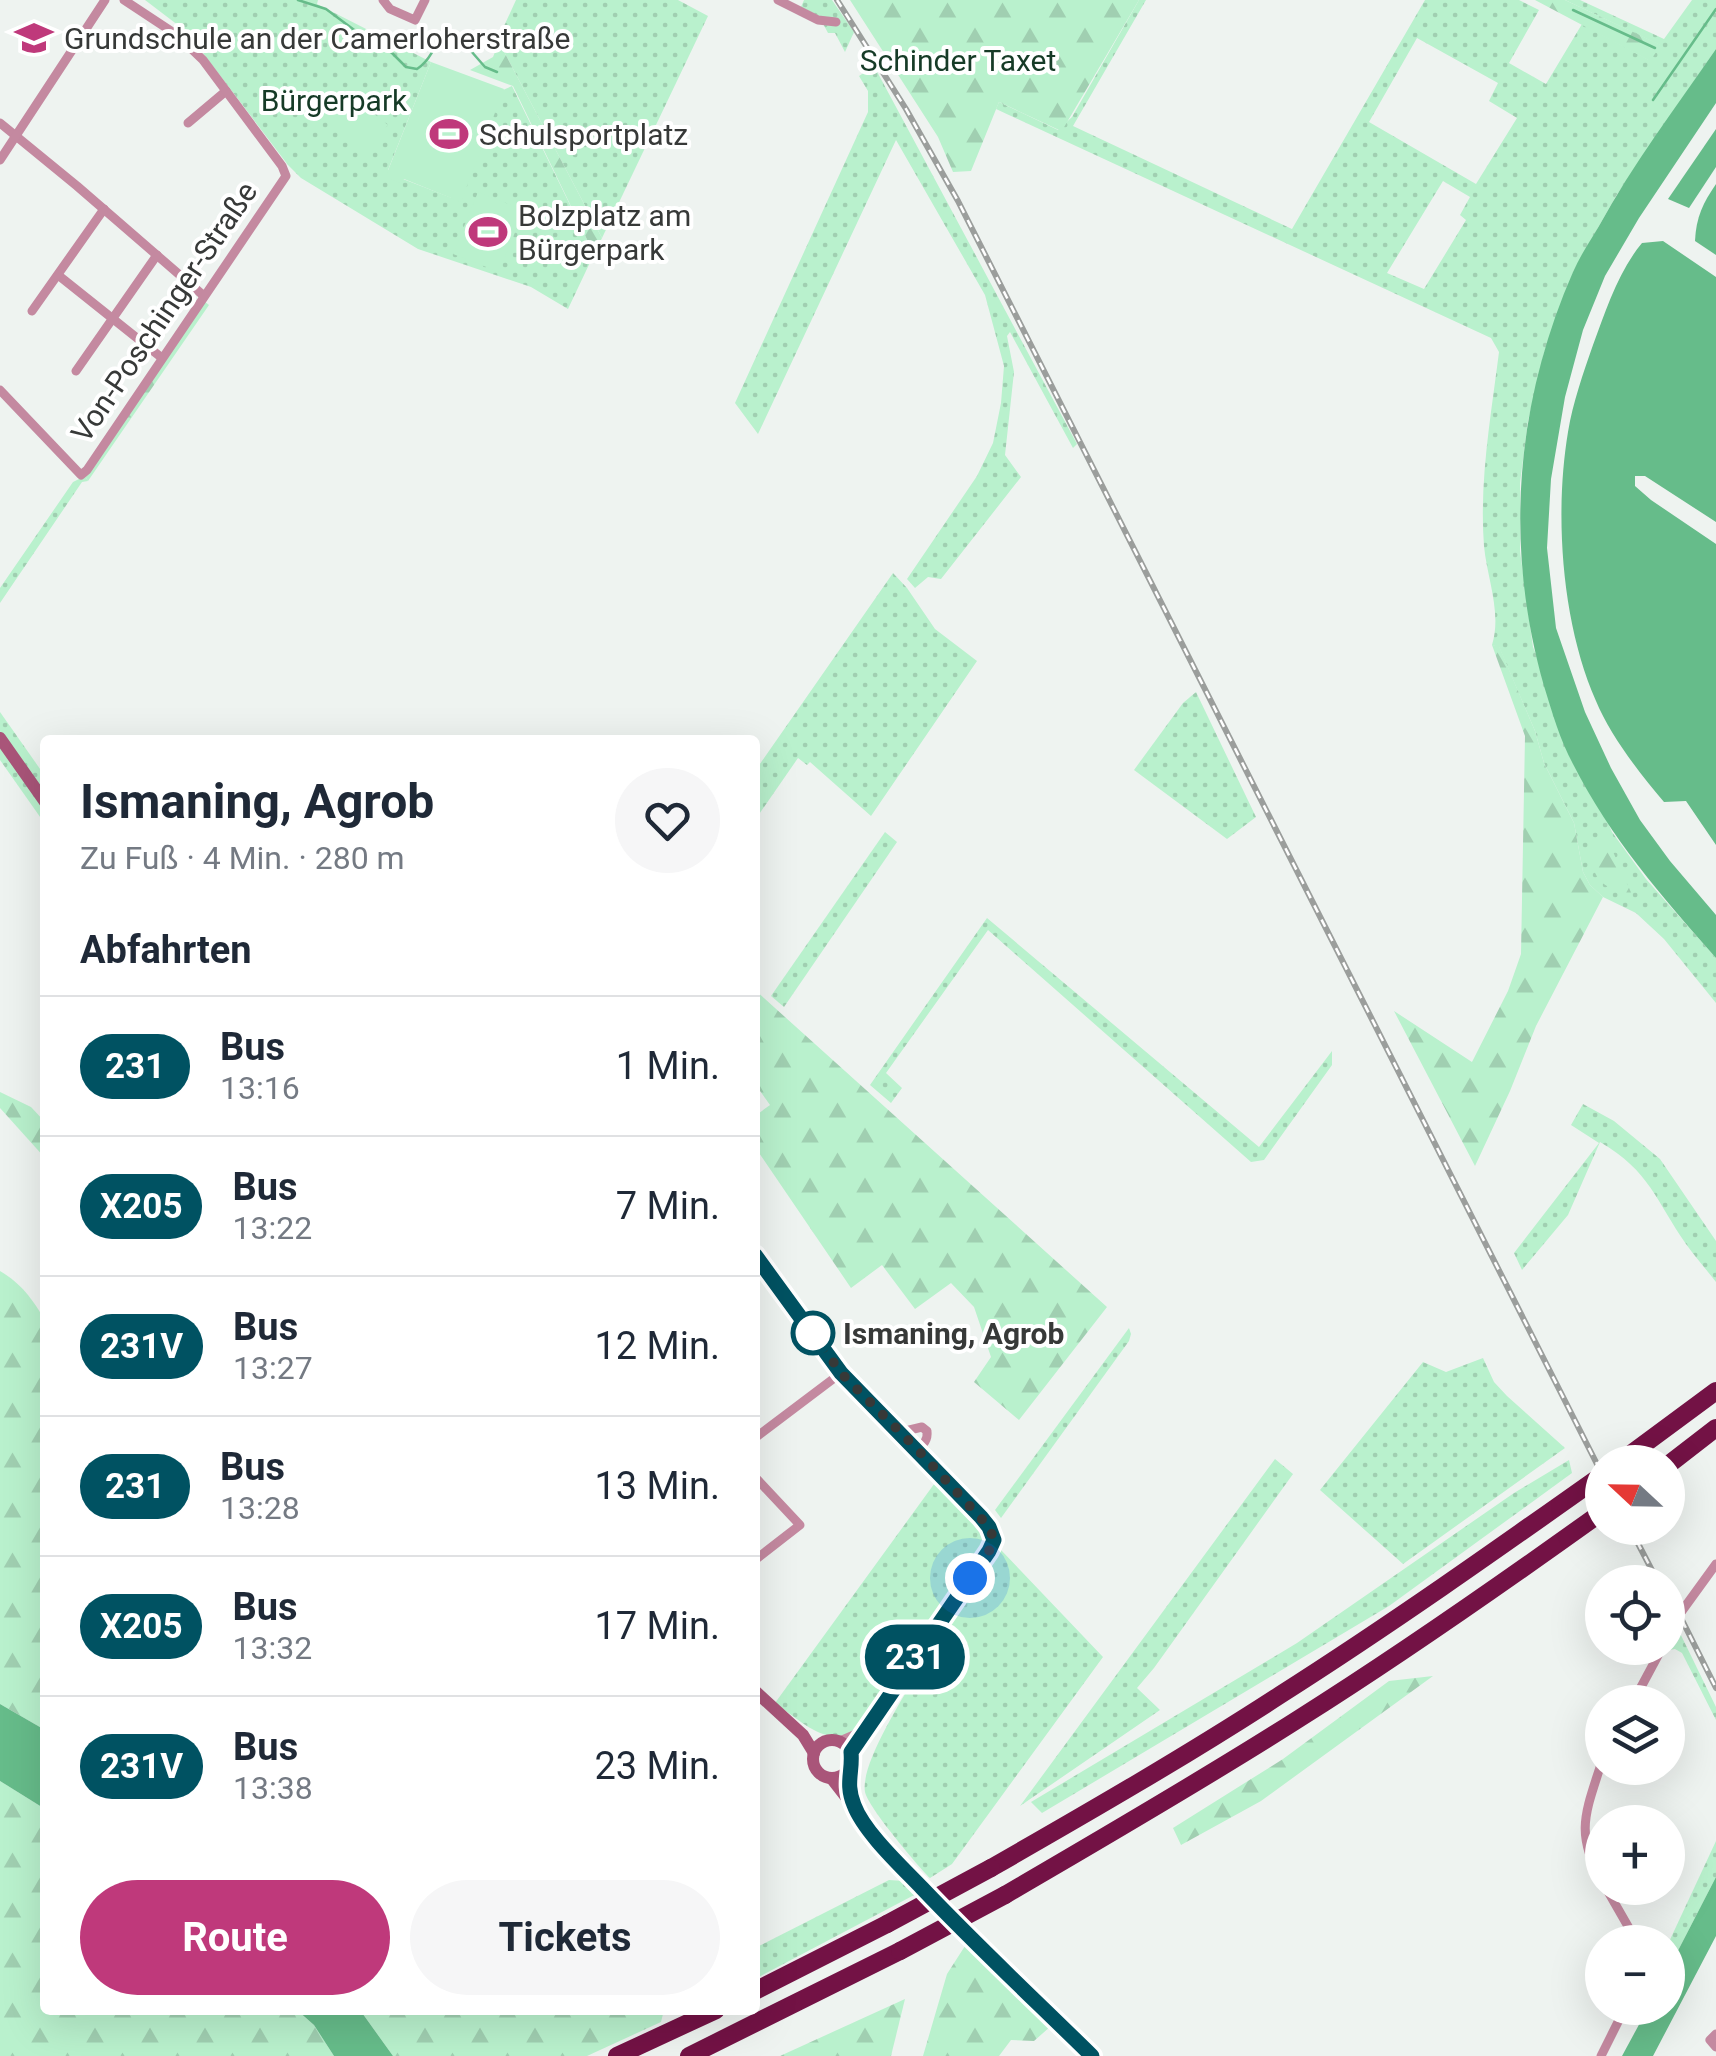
<!DOCTYPE html>
<html lang="de">
<head>
<meta charset="utf-8">
<style>
	body { margin:0; font-family:Roboto,sans-serif; background:#f6f6f7; color:#1f2937; height:100vh; display:flex; flex-direction:column; font-size:38px; white-space:nowrap }
	* { box-sizing:border-box; margin:0 }
	p { font-size:32px; color:#747a83 }
	.icon { flex:none; width:55px; height:55px; fill:none; stroke:currentColor; stroke-width:2; stroke-linecap:round; stroke-linejoin:round }
	.map { position:relative; flex:1; overflow:hidden }
	.panel { position:absolute; left:40px; top:735px; width:720px; height:1280px; display:flex; flex-direction:column; background:#fff; border-radius:10px; box-shadow:0 10px 40px #0002 }
	.panel>* { flex:none }
	.badge { padding:0 20px; border-radius:32px; font-size:35px; line-height:65px }
	.needle { width:65px; rotate:292deg }
	.tools { position:absolute; left:1585px; top:1445px; display:grid; gap:20px }
	.tools a { display:grid; place-items:center; width:100px; height:100px; border-radius:50%; background:#fff; box-shadow:0 10px 40px #0002; font-size:50px }
	.you { position:absolute; width:50px; height:50px; margin:-25px; border:8px solid #fff; border-radius:50%; background:#1a73e8; box-shadow:0 0 0 15px #1a73e833 }
	.map>.badge { position:absolute; translate:-50% -50%; box-shadow:0 0 0 5px #fff }
	h2 { padding:0 40px; font-size:38px; line-height:90px }
	.round { display:grid; place-items:center; flex:none; width:105px; height:105px; border-radius:52px; background:#f6f6f7 }
	.overview { display:flex; align-items:center; justify-content:space-between; height:170px; padding:0 40px }
	h1 { font-size:48px; font-weight:700; line-height:75px }
	.cta { display:flex; gap:20px; margin-top:auto; padding:20px 40px }
	.cta a { flex:1; height:115px; border-radius:60px; background:#bf397b; color:#fff; font-size:40px; font-weight:700; line-height:115px; text-align:center }
	.cta a+a { background:#f6f6f7; color:#1f2937 }
	ul { padding:0; list-style:none }
	li { display:flex; align-items:center; gap:30px; height:140px; padding:0 40px; border-top:2px solid #e0e1e3 }
	li div { flex:1 }
	li b { display:block; font-size:38px }
	li em { font-style:normal }
	li .badge { min-width:110px; font-weight:700; text-align:center }
	.map>svg:first-child { display:block }
	.grass { fill:url(#grass-dots); fill-rule:evenodd }
	.forest { fill:url(#forest-firs) }
	.pitch { fill:#b9f1cd }
	.water { fill:#66bc8a }
	.lines { fill:none; stroke-linecap:round; stroke-linejoin:round }
	.stream { stroke:#66bc8a; stroke-width:2.5 }
	.street { stroke:#c489a0; stroke-width:9 }
	.secondary { stroke:#a95579; stroke-width:12 }
	.highway { stroke:#731245; stroke-width:18 }
	.rail-casing { stroke:#9b9e9c; stroke-width:6 }
	.rail { stroke:#fff; stroke-width:2.5; stroke-dasharray:8; stroke-linecap:butt }
	.highway-bridge { stroke:#731245; stroke-width:18 }
	.line-casing { stroke:#fff; stroke-width:22 }
	.line { stroke:#005262; stroke-width:15 }
	.walk { stroke:#373938; stroke-width:10; stroke-dasharray:0 18 }
	.stop-dot { fill:#fff; stroke:#005262; stroke-width:5 }
	.labels { text-anchor:middle; dominant-baseline:central; stroke-width:8; stroke-linejoin:round; paint-order:stroke }
	.poi-label { font-size:30px; fill:#373938; stroke:#fff; text-anchor:start }
	.park-label { font-size:30px; fill:#163b27; stroke:#fff }
	.street-label { font-size:30px; fill:#373938; stroke:#fff }
	.stop-label { font-size:30px; font-weight:bold; fill:#373938; stroke:#fff; text-anchor:start }
</style>
</head>
<body>
<div class="map">
<svg width="1716" height="2056" viewBox="0 0 1716 2056">
	<defs>
		<pattern id="grass-dots" width="8" height="8" patternUnits="userSpaceOnUse" patternTransform="scale(2.5)"><rect width="8" height="8" fill="#b9f1cd"/><path d="M2 2h.1M6 6h.1" fill="none" stroke="#a0cfb1" stroke-width="1.8" stroke-linecap="round"/></pattern>
		<pattern id="forest-firs" width="22" height="20" patternUnits="userSpaceOnUse" patternTransform="scale(2.5)"><rect width="22" height="20" fill="#b9f1cd"/><path d="M5 1l3.5 6h-7zM16 11l3.5 6h-7z" fill="#a0cfb1"/></pattern>
	</defs>
	<rect width="100%" height="100%" fill="#eef3f0"/>
	<g class="grass">
		<path d="M 145,0 L 318,0 L 317,4 L 431,62 L 388,170 L 403,179 L 452,198 L 503,90 L 512,86 L 594,254 L 568,309 L 531,287 L 418,249 L 301,178 L 288,165 L 187,32 Z"/>
		<path d="M 516,0 L 678,0 L 708,16 L 602,238 L 499,42 L 499,37 Z"/>
		<path d="M 804,0 L 832,0 L 854,32 L 845,52 L 835,33 L 828,33 L 819,16 L 801,7 Z"/>
		<path d="M 1139,0 L 1146,0 L 1073,126 L 1292,229 L 1425,0 L 1519,0 L 1539,10 L 1509,63 L 1546,84 L 1582,24 L 1649,60 L 1660,45 L 1565,0 L 1580,0 L 1664,39 L 1692,0 L 1716,0 L 1716,49 L 1616,196 L 1574,270 L 1544,353 L 1528,421 L 1520,483 L 1520,551 L 1533,647 L 1612,832 L 1646,879 L 1716,958 L 1716,1003 L 1664,939 L 1636,913 L 1603,897 L 1590,885 L 1583,872 L 1574,823 L 1544,763 L 1535,731 L 1499,647 L 1492,645 C 1502,613 1487,578 1484,546 C 1479,481 1491,416 1499,352 L 1491,338 L 996,109 L 999,102 L 1058,130 L 1072,117 ZM 1417,38 L 1498,83 L 1489,101 L 1517,118 L 1476,184 L 1369,122 ZM 1443,181 L 1470,197 L 1460,215 L 1466,220 L 1424,289 L 1387,273 Z"/>
		<path d="M 874,66 L 1077,444 L 1073,448 L 1010,332 L 1007,336 L 1014,372 L 1005,455 L 1021,477 L 941,579 L 928,577 L 915,588 L 907,579 L 977,476 L 993,443 L 1001,403 L 1004,366 L 985,295 L 896,140 L 758,434 L 735,403 L 868,112 L 868,91 L 859,76 Z"/>
		<path d="M 85,476 L 88,481 L 82,482 L 0,603 L 0,588 L 73,482 Z"/>
		<path d="M 893,573 L 907,588 L 935,629 L 977,661 L 871,816 L 810,762 L 807,765 L 798,758 L 755,820 L 755,771 Z"/>
		<path d="M 1196,692 L 1256,817 L 1227,839 L 1134,770 L 1183,703 Z"/>
		<path d="M 0,712 L 45,776 L 45,824 L 0,760 Z"/>
		<path d="M 885,832 L 897,842 L 784,1007 L 771,996 Z"/>
		<path d="M 987,918 L 1259,1147 L 1332,1051 L 1332,1065 L 1264,1160 L 1251,1162 L 988,930 L 886,1073 L 902,1088 L 891,1103 L 870,1085 Z"/>
		<path d="M 1583,1104 L 1614,1121 L 1660,1159 L 1716,1241 L 1716,1282 C 1706,1269 1695,1257 1686,1244 C 1656,1201 1650,1171 1600,1142 L 1568,1215 L 1522,1270 L 1514,1253 L 1599,1143 L 1571,1125 Z"/>
		<path d="M 1129,1328 L 1131,1334 L 1129,1341 L 1001,1518 L 995,1510 Z"/>
		<path d="M 1483,1358 L 1494,1382 L 1507,1396 L 1565,1448 L 1403,1564 L 1320,1490 L 1423,1362 L 1446,1372 Z"/>
		<path d="M 1275,1459 L 1293,1474 L 1154,1668 L 1137,1688 L 1160,1710 L 1020,1806 Z"/>
		<path d="M 1569,1460 L 1572,1473 L 1389,1606 L 1042,1813 L 1031,1802 L 1297,1643 L 1514,1493 Z"/>
		<path d="M 937,1480 L 984,1526 L 987,1537 L 984,1550 L 864,1722 C 833,1755 804,1723 775,1703 Z"/>
		<path d="M 1001,1550 L 1103,1657 L 952,1864 L 930,1878 C 917,1865 868,1807 865,1792 C 857,1749 973,1592 1001,1550 Z"/>
		<path d="M 1677,1627 L 1716,1707 L 1716,1720 L 1682,1653 L 1675,1649 L 1664,1651 Z"/>
		<path d="M 1716,1841 L 1716,1877 L 1668,1970 L 1668,1944 Z"/>
		<path d="M 889,1880 L 904,1881 L 918,1893 L 755,1979 L 755,1948 Z"/>
	</g>
	<g class="forest">
		<path d="M 850,0 L 1139,0 L 1063,129 L 1059,130 L 999,102 L 971,171 L 953,172 L 938,137 Z"/>
		<path d="M 1535,0 L 1565,0 L 1661,45 L 1650,61 Z"/>
		<path d="M 499,42 L 602,238 L 594,254 L 513,86 L 470,70 L 493,57 Z"/>
		<path d="M 204,301 L 209,305 L 88,481 L 85,476 Z"/>
		<path d="M 1492,645 L 1499,646 L 1535,731 L 1544,763 L 1574,823 L 1583,872 L 1590,885 L 1603,897 L 1536,1026 L 1510,1091 L 1475,1166 L 1394,1011 L 1472,1062 L 1508,991 L 1521,954 L 1525,736 Z"/>
		<path d="M 1607,838 L 1633,897 C 1598,885 1594,881 1588,845 L 1599,844 Z"/>
		<path d="M 755,990 L 1107,1307 L 1019,1420 L 974,1382 L 991,1357 L 974,1307 L 951,1283 L 915,1309 L 882,1265 L 851,1288 L 755,1147 L 755,1116 L 770,1105 L 755,1084 Z"/>
		<path d="M 0,1092 L 31,1107 L 45,1122 L 45,1158 L 0,1108 Z"/>
		<path d="M 0,1271 C 22,1284 32,1299 45,1320 L 45,1730 L 0,1704 Z"/>
		<path d="M 1433,1676 L 1261,1801 L 1181,1845 L 1173,1828 L 1283,1759 L 1389,1681 Z"/>
		<path d="M 0,1781 L 45,1809 L 45,2010 L 297,2010 L 314,2025 L 334,2056 L 0,2056 Z"/>
		<path d="M 965,1946 L 1051,2026 L 1034,2041 L 1011,2040 L 999,2056 L 923,2056 L 947,1974 Z"/>
		<path d="M 905,1999 L 891,2056 L 780,2056 Z"/>
		<path d="M 360,2010 L 664,2010 L 661,2022 L 587,2056 L 393,2056 Z"/>
	</g>
	<g class="pitch">
		<path d="M 431,62 L 504,89 L 461,202 L 404,179 L 400,183 L 390,179 L 390,174 L 387,173 Z"/>
		<path d="M 338,85 L 388,125 L 367,152 L 317,112 Z"/>
		<path d="M 478,192 L 524,210 L 499,272 L 453,254 Z"/>
	</g>
	<g class="water">
		<path d="M 1716,49 L 1716,103 L 1639,218 L 1605,276 L 1583,330 L 1565,397 L 1551,479 L 1547,548 L 1556,628 L 1585,712 L 1611,768 L 1640,820 L 1670,861 L 1716,915 L 1716,958 C 1661,895 1611,839 1573,764 C 1560,740 1552,712 1544,686 C 1504,546 1515,405 1573,272 C 1580,256 1590,241 1599,226 C 1633,164 1676,107 1716,49 Z"/>
		<path d="M 1716,129 L 1716,167 L 1689,208 L 1668,199 Z"/>
		<path d="M 1716,184 L 1716,255 L 1695,241 C 1696,217 1703,203 1716,184 Z"/>
		<path d="M 1663,241 L 1716,277 L 1716,522 L 1645,476 L 1635,476 L 1635,486 L 1651,500 L 1716,544 L 1716,845 L 1686,801 L 1664,802 C 1640,774 1610,735 1596,701 C 1562,624 1554,516 1568,432 C 1573,402 1583,374 1593,345 C 1606,310 1618,272 1642,243 Z"/>
		<path d="M 0,1704 L 45,1730 L 45,1809 L 0,1781 Z"/>
		<path d="M 1716,1877 L 1716,1936 L 1653,2056 L 1622,2056 L 1648,2008 L 1668,2008 L 1668,1970 Z"/>
		<path d="M 297,2010 L 360,2010 L 393,2056 L 334,2056 L 314,2025 Z"/>
	</g>
	<g class="lines">
		<g class="stream">
			<path d="M 298,0 L 326,9 L 361,35 L 392,53 L 406,67 L 417,69 C 440,54 425,38 464,43 L 485,67 L 497,72"/>
			<path d="M 1573,10 L 1655,48"/>
			<path d="M 1653,100 L 1716,9"/>
		</g>
		<g class="street">
			<path d="M 383,0 L 390,9 L 415,20 L 425,0"/>
			<path d="M 778,0 L 818,20 L 836,22"/>
			<path d="M 0,123 L 77,186 L 204,296"/>
			<path d="M 188,123 L 226,91"/>
			<path d="M 0,160 L 105,0"/>
			<path d="M 58,275 L 162,358"/>
			<path d="M 32,311 L 104,209"/>
			<path d="M 76,371 L 157,255"/>
			<path d="M 0,390 L 81,475 L 87,470 L 286,176 L 282,166 L 203,60 L 177,35 L 124,0"/>
			<path d="M 755,1255 L 841,1373 L 981,1517 L 989,1527 L 994,1539 L 989,1551 L 851,1752"/>
			<path d="M 901,1432 L 922,1427 L 927,1431 C 928,1440 924,1444 917,1449"/>
			<path d="M 755,1438 L 841,1373"/>
			<path d="M 755,1477 L 800,1525 L 755,1560"/>
			<path d="M 1668,1636 L 1679,1615 L 1716,1564"/>
			<path d="M 1633,1702 L 1662,1648"/>
			<path d="M 840,1741 L 854,1735 L 866,1725"/>
			<path d="M 1602,1761 C 1586,1812 1574,1832 1602,1882"/>
			<path d="M 1606,1888 L 1637,1942"/>
			<path d="M 1716,2034 L 1710,2040 L 1716,2047"/>
			<path d="M 1601,2056 L 1625,2008"/>
		</g>
		<g class="secondary">
			<path d="M 0,738 L 45,802"/>
			<path d="M 755,1691 L 803,1735 L 814,1753"/>
			<circle cx="832" cy="1759" r="19"/>
			<path d="M 832,1779 L 898,1864 L 961,1929 L 1092,2056"/>
		</g>
		<g class="highway">
			<path d="M 1620,1462 L 1716,1391"/>
			<path d="M 1668,1465 L 1716,1428"/>
			<path d="M 991,1868 C 1089,1812 1186,1756 1280,1695 C 1390,1625 1496,1550 1602,1475"/>
			<path d="M 1005,1895 C 1104,1837 1203,1780 1300,1718 C 1403,1653 1503,1583 1602,1512"/>
			<path d="M 755,1991 L 887,1924"/>
			<path d="M 617,2056 L 716,2010"/>
			<path d="M 689,2056 L 900,1951"/>
		</g>
		<g class="rail-casing">
			<g id="rail">
				<path d="M 837,0 L 906,109 L 958,201 L 1602,1474"/>
				<path d="M 1630,1528 L 1658,1582"/>
				<path d="M 1668,1592 L 1716,1688"/>
			</g>
		</g>
		<use href="#rail" class="rail"/>
		<g class="highway-bridge">
			<path d="M 887,1924 L 991,1868"/>
			<path d="M 900,1951 L 1005,1895"/>
		</g>
	</g>
	<g class="lines">
		<g class="line-casing">
			<path id="line" d="M 755,1255 L 841,1373 L 981,1517 L 989,1527 L 994,1540 L 989,1551 L 851,1752 C 853,1772 845,1783 854,1805 C 864,1832 902,1867 922,1888 C 977,1946 1035,2000 1092,2056"/>
		</g>
		<use href="#line" class="line"/>
		<path class="walk" d="M 813,1333 L 841,1373 L 917,1449 L 989,1527 L 994,1540 L 989,1551 L 970,1578"/>
	</g>
	<defs>
		<g id="school-bare" transform="scale(3)"><path d="M0-5L7-2L0 1L-7-2ZM-4 1L0 2.5L4 1V4Q0 6-4 4Z" fill="#bf397b" stroke="#fff" stroke-width="2.5" paint-order="stroke"/></g>
		<g id="stadium-bare" transform="scale(3)"><path d="M0-5a6.5 5 0 1 0 0 10a6.5 5 0 1 0 0-10ZM-3.5-1.8h7v3.6h-7Z" fill="#bf397b" stroke="#fff" stroke-width="2.5" paint-order="stroke"/></g>
	</defs>
	<g fill-rule="evenodd">
		<use href="#school-bare" x="34" y="38"/>
		<use href="#stadium-bare" x="449" y="134"/>
		<use href="#stadium-bare" x="488" y="232"/>
	</g>
	<circle class="stop-dot" cx="813" cy="1333" r="20"/>
	<g class="labels">
		<g class="poi-label">
			<text x="64" y="38">Grundschule an der Camerloherstraße</text>
			<text x="479" y="134">Schulsportplatz</text>
			<text x="518" y="215">Bolzplatz am<tspan x="518" dy="34">Bürgerpark</tspan></text>
		</g>
		<g class="park-label">
			<text x="958" y="60">Schinder Taxet</text>
			<text x="334" y="100">Bürgerpark</text>
		</g>
		<g class="street-label">
			<text transform="translate(164 312) rotate(-56)">Von-Poschinger-Straße</text>
		</g>
		<g class="stop-label">
			<text x="843" y="1333">Ismaning, Agrob</text>
		</g>
	</g>
</svg>
<div class="tools">
<a><svg class="needle" viewBox="-14 -14 28 28"><path d="M0-13l5 13h-10z" fill="#e53935"/><path d="M0 13l5-13h-10z" fill="#747a83"/></svg></a>
<a><svg class="icon" aria-label="locate" viewBox="0 0 24 24"><circle cx="12" cy="12" r="6"/><path d="M12 2v4M12 18v4M2 12h4M18 12h4"/></svg></a>
<a><svg class="icon" aria-label="layers" viewBox="0 0 24 24"><path d="M12 4l9 5-9 5-9-5zM3 14l9 5 9-5"/></svg></a>
<a>+</a>
<a>−</a>
</div>
<div class="you" style="left:970px;top:1578px"></div>
<b class="badge" style="left:915px;top:1657px;background:#005262;color:#fff">231</b>
<section class="panel">
<div class="overview"><div><h1>Ismaning, Agrob</h1><p>Zu Fuß · 4 Min. · 280 m</p></div><a class="round"><svg class="icon" aria-label="heart" viewBox="0 0 24 24"><path d="M12 20l-8-8c-3-5 5-10 8-4 3-6 11-1 8 4z"/></svg></a></div>
<h2>Abfahrten</h2>
<ul>
<li><span class="badge" style="background:#005262;color:#fff">231</span><div><b>Bus</b><p>13:16</p></div><em>1 Min.</em></li>
<li><span class="badge" style="background:#005262;color:#fff">X205</span><div><b>Bus</b><p>13:22</p></div><em>7 Min.</em></li>
<li><span class="badge" style="background:#005262;color:#fff">231V</span><div><b>Bus</b><p>13:27</p></div><em>12 Min.</em></li>
<li><span class="badge" style="background:#005262;color:#fff">231</span><div><b>Bus</b><p>13:28</p></div><em>13 Min.</em></li>
<li><span class="badge" style="background:#005262;color:#fff">X205</span><div><b>Bus</b><p>13:32</p></div><em>17 Min.</em></li>
<li><span class="badge" style="background:#005262;color:#fff">231V</span><div><b>Bus</b><p>13:38</p></div><em>23 Min.</em></li>
</ul>
<div class="cta"><a>Route</a><a>Tickets</a></div>
</section>
</div>
</body>
</html>
